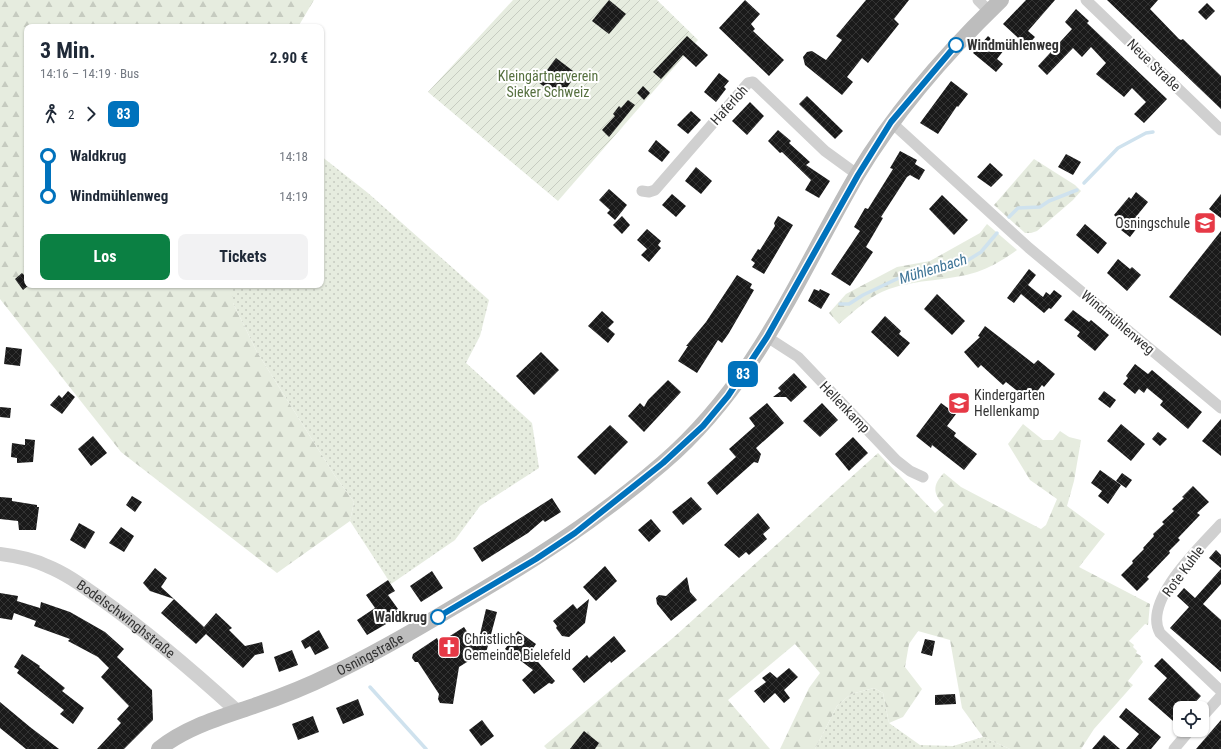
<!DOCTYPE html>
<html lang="de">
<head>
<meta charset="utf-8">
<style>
	body { margin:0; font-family:"Roboto Condensed",sans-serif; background:#f2f2f3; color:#1f2937; height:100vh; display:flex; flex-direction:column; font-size:15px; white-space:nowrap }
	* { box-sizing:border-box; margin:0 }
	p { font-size:13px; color:#747a83 }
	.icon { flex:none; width:22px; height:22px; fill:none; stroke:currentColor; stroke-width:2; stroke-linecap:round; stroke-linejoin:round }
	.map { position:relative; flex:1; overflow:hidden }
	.panel { position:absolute; left:24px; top:24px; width:300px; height:264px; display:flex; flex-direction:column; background:#fff; border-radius:8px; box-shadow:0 1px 3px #0004 }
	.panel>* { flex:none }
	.badge { padding:0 8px; border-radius:6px; font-size:14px; line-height:26px }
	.tools { position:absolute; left:1173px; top:701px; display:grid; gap:8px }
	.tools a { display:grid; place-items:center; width:36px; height:36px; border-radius:8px; background:#fff; box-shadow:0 1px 3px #0004; font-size:20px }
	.map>.badge { position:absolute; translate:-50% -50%; box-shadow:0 0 0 2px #fff }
	.legs { display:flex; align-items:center; gap:6px; height:44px; padding:0 16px; font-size:13px }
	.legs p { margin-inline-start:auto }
	.headline { display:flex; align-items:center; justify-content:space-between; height:68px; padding:0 16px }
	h1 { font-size:22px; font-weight:700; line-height:30px }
	.action { display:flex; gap:8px; margin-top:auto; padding:8px 16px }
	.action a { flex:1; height:46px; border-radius:8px; background:#0b8043; color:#fff; font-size:16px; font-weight:700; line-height:46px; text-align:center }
	.action a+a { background:#f2f2f3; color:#1f2937 }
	ul { padding:0 16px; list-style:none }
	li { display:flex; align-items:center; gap:14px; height:40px; font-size:15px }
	li i { display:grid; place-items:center; width:6px; height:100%; margin:0 5px; background:currentColor }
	li i::after { content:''; width:10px; height:10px; margin:-5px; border:3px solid; border-radius:50%; background:#fff }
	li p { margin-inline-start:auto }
	li:first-child i { background:linear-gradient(#0000 50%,currentColor 0) }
	li:last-child i { background:linear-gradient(currentColor 50%,#0000 0) }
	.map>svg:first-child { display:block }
	.grass { fill:url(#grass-dots) }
	.forest { fill:url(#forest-firs) }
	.garden { fill:url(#garden-furrows) }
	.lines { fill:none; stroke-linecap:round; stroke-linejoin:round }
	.stream { stroke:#cfe2ee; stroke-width:3.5 }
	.building { fill:url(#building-cross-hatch) }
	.minor { stroke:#d0d0d0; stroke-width:11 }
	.tertiary { stroke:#d0d0d0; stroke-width:14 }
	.secondary { stroke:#bdbdbd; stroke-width:16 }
	.line-1-casing { stroke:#fff; stroke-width:9 }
	.line-1 { stroke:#0072bc; stroke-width:6 }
	.stop-1-dot { fill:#fff; stroke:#0072bc; stroke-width:2 }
	.labels { text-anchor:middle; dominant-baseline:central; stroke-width:4; stroke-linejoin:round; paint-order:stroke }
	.stop-label { font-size:14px; font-weight:bold; fill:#333; stroke:#fff; text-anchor:start }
	.street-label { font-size:14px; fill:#333; stroke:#fff }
	.park-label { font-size:14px; fill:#56703f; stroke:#fff }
	.poi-label { font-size:14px; fill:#333; stroke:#fff; text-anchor:start }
	.water-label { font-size:15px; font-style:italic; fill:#3f7597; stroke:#fff }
</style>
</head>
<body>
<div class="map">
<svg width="1221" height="749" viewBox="0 0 1221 749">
	<defs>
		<pattern id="grass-dots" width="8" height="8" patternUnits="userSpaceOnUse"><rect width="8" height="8" fill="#e6ecdf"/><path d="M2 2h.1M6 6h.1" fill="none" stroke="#c6cbc0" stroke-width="1.8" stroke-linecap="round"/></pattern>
		<pattern id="forest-firs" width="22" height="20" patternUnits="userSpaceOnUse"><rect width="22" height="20" fill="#e6ecdf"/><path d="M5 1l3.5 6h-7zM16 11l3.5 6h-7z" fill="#c6cbc0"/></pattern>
		<pattern id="garden-furrows" width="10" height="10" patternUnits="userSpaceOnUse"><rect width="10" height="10" fill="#e6ecdf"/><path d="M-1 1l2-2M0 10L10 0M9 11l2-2" fill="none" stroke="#c6cbc0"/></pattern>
		<pattern id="building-cross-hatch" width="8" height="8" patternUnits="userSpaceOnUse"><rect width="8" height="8" fill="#1a1a1a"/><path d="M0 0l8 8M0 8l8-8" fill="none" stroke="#333"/></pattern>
	</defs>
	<rect width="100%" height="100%" fill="#fff"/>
	<g class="grass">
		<path d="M 321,156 L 368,193 L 489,300 L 480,336 L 466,363 L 532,423 L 539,468 L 480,506 L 455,540 L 391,584 L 350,521 L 354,502 L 335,476 L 257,352 L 233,303 L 233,285 L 321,285 Z"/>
		<path d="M 874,688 L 883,693 L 889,723 L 920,745 L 953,746 L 983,737 L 1010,749 L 815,749 L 837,706 L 851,694 Z"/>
	</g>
	<g class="forest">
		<path d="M 0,0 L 314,0 L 298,27 L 27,27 L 27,285 L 233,285 L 233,303 L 257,352 L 335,476 L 354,502 L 350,521 L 277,573 L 121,452 L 0,299 Z"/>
		<path d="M 1034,159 L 1075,185 L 1081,191 L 1073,200 L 1037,231 L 1031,233 L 1025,233 L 994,205 Z"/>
		<path d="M 987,224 L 1017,250 C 1005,259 991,267 977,272 C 949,281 917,279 889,289 C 869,296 855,311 839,324 L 829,313 L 846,294 L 897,267 L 930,261 L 980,233 Z"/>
		<path d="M 1023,424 L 1043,440 L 1053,440 L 1060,431 L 1069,437 L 1081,440 L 1074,481 L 1067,506 L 1105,534 L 1079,567 L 1150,604 L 1148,625 L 1145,624 L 1129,641 L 1134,645 L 1133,647 L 1137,651 L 1136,653 L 1141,656 L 1140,658 L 1143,662 L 1128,681 L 1133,685 L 1094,729 L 1081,749 L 1010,749 L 983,737 L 962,708 L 950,640 L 918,631 L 909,644 L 905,667 L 922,689 L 903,717 L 889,723 L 883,693 L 874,688 L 851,694 L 837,706 L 815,749 L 780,749 L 809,688 L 820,673 L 795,644 L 728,700 L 770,749 L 547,749 L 544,746 L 674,637 L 878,453 L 935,513 L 944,505 C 932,494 933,484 944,473 L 961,487 L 1041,529 L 1046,525 L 1057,499 L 1030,480 L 1008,444 Z"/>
	</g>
	<path class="garden" d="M 513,0 L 657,0 L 698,40 L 558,201 L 428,92 Z"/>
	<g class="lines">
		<g class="stream">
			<path d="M 1084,183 L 1118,148 L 1146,133 L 1153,132"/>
			<path d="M 1009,217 L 1018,208 L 1040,207 L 1049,201 L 1077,190"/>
			<path d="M 840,304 L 849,304 L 863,295 L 901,277 L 920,271 L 956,265 L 965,262 L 981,252 L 997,233"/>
			<path d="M 370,687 L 426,749"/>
		</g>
	</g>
	<g class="building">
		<path d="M 609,0 L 626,14 L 609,34 L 592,21 Z"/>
		<path d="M 745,0 L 760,14 L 751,24 L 755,29 L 753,31 L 784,60 L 769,76 L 719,28 Z"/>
		<path d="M 866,0 L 909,0 L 894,19 L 899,24 L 868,63 L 862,58 L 847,77 L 853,82 L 842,95 L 805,65 L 803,57 L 807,52 L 812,51 L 826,60 L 842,40 L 836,36 Z"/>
		<path d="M 1026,0 L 1055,0 L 1028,31 L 1035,37 L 1027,46 L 1003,24 Z"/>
		<path d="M 1107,0 L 1158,0 L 1150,9 L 1179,39 L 1181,40 L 1183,39 L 1221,76 L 1221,109 Z"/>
		<path d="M 1207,3 L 1215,11 L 1206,20 L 1198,12 Z"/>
		<path d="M 1076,9 L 1089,21 L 1087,23 L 1167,99 L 1144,123 L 1134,114 L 1146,102 L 1132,88 L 1124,97 L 1096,74 L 1106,63 L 1091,47 L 1082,57 L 1073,48 L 1047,75 L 1038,66 L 1072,29 L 1065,22 Z"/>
		<path d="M 687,36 L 708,55 L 696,67 L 683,55 L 661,79 L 653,72 Z"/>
		<path d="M 988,36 L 1004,50 L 997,59 L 1003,64 L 996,72 L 973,53 Z"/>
		<path d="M 556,58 L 577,74 L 559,98 L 538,82 Z"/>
		<path d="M 719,73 L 729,81 L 724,87 L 726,89 L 716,102 L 704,92 Z"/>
		<path d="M 951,81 L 968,94 L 958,107 L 957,106 L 938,134 L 920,123 Z"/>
		<path d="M 643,86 L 650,93 L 644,100 L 637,93 Z"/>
		<path d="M 807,96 L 843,131 L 835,139 L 799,104 Z"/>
		<path d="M 628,100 L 635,105 L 609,137 L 602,130 L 615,116 L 613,114 L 619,106 L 621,108 Z"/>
		<path d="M 750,102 L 764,116 L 747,135 L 732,121 Z"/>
		<path d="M 691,111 L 701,120 L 688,134 L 677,125 Z"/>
		<path d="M 778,130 L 791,141 L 789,143 L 810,162 L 806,165 L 830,181 L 819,198 L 805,190 L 811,180 L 782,152 L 780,153 L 768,141 Z"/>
		<path d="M 656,140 L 670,152 L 662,162 L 648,151 Z"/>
		<path d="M 900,151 L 917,160 L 915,164 L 925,170 L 919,180 L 910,175 L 907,177 L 881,217 L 883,218 L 866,247 L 873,252 L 850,286 L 831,274 L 860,231 L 854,227 L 865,208 L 868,209 L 893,169 L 890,168 Z"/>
		<path d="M 1066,154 L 1081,162 L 1073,175 L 1058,167 Z"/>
		<path d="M 990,163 L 1003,175 L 991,187 L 977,177 Z"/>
		<path d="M 696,167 L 712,181 L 701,194 L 685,181 Z"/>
		<path d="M 609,189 L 627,205 L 615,220 L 607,213 L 610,210 L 599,200 Z"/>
		<path d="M 1136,192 L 1148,202 L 1131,223 L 1137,228 L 1130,237 L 1121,230 L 1125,225 L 1114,215 L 1129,197 L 1131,199 Z"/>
		<path d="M 672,194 L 686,206 L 676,217 L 662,205 Z"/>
		<path d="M 1221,194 L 1221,218 L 1209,209 Z"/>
		<path d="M 942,195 L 968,220 L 954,235 L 929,209 Z"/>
		<path d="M 622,216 L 630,225 L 622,234 L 613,225 Z"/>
		<path d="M 778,216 L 793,225 L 764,274 L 752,267 L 755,263 L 751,260 L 758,249 L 760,250 L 775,226 L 774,223 Z"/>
		<path d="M 1085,224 L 1107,243 L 1098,254 L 1076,235 Z"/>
		<path d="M 647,229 L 661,241 L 658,245 L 661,248 L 649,262 L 641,255 L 647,249 L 637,240 Z"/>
		<path d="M 1221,231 L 1221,336 L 1169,297 Z"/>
		<path d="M 1118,259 L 1130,269 L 1132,267 L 1141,275 L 1127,291 L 1107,273 Z"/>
		<path d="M 1029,269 L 1036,275 L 1028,285 L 1043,297 L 1046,292 L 1050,295 L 1054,290 L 1062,296 L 1051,309 L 1049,308 L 1044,313 L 1021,294 L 1014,303 L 1007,298 Z"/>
		<path d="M 22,273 L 27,278 L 27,285 L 29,285 L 23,290 L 15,279 Z"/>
		<path d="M 737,275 L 752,284 L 750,288 L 754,290 L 729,333 L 722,343 L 718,340 L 697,373 L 678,361 L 688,346 L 686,346 L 706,322 Z"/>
		<path d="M 814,289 L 819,291 L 820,289 L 830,294 L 821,309 L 808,301 Z"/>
		<path d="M 937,294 L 965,321 L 952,335 L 924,309 Z"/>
		<path d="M 1073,310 L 1089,322 L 1091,320 L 1109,335 L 1095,351 L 1077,336 L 1080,332 L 1064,320 Z"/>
		<path d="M 602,311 L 614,322 L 608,328 L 615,334 L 608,343 L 588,326 Z"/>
		<path d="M 885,316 L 901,331 L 899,334 L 910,343 L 898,357 L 871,332 Z"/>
		<path d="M 985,326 L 1034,364 L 1038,360 L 1055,374 L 1044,387 L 1042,385 L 1030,401 L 1006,382 L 1003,385 L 981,365 L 978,368 L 964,352 L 980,337 L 978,336 Z"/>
		<path d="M 6,347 L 22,349 L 20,366 L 4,364 Z"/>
		<path d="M 541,352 L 559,370 L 534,395 L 516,376 Z"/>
		<path d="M 1135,364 L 1148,374 L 1152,370 L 1202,412 L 1188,429 L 1160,405 L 1163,401 L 1147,388 L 1144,393 L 1139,389 L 1135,394 L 1123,384 L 1128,378 L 1126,376 Z"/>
		<path d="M 794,373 L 807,387 L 791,402 L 786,397 L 773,397 L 781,391 L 778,388 Z"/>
		<path d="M 668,380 L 681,392 L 644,432 L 628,416 L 640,403 L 644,407 L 648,400 Z"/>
		<path d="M 68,391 L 75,397 L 62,414 L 50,405 L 59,395 L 62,398 Z"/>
		<path d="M 1104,391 L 1116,400 L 1110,408 L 1098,399 Z"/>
		<path d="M 767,403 L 784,423 L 756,448 L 761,454 L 758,463 L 754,462 L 717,495 L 707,483 L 736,457 L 729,449 L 755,426 L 749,418 Z"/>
		<path d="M 822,403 L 838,420 L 820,437 L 803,421 Z"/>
		<path d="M 941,403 L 956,414 L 947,426 L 956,433 L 954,436 L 977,454 L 964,470 L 932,445 L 931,448 L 916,436 Z"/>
		<path d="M 0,407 L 11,408 L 10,418 L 0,417 Z"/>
		<path d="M 1221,419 L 1221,456 L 1202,441 Z"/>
		<path d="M 1121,424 L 1145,444 L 1131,461 L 1107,441 Z"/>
		<path d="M 610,425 L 628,442 L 595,475 L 577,457 Z"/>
		<path d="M 1158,432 L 1167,439 L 1160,446 L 1152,439 Z"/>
		<path d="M 93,436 L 107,453 L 91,466 L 78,449 Z"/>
		<path d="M 853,437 L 868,453 L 849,471 L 835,454 Z"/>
		<path d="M 25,439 L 35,440 L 33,462 L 17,463 L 17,458 L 11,457 L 12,443 L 25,445 Z"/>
		<path d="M 1100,470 L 1121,485 L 1108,504 L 1098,496 L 1102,491 L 1091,483 Z"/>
		<path d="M 1122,473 L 1132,480 L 1126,488 L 1116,481 Z"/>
		<path d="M 1193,486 L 1209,502 L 1197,513 L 1200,515 L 1178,538 L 1180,540 L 1169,551 L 1170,553 L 1147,577 L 1149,579 L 1137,591 L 1121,575 L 1133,563 L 1132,561 L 1144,549 L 1143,548 L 1154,536 L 1153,534 L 1164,524 L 1162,522 L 1174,511 L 1172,509 L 1184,498 L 1182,497 Z"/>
		<path d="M 132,496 L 142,502 L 135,512 L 126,505 Z"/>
		<path d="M 0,497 L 12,498 L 12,501 L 37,505 L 37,507 L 39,507 L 36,530 L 19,530 L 18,521 L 0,519 Z"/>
		<path d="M 691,497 L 702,509 L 683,525 L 672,512 Z"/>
		<path d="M 552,498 L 561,512 L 545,522 L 543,520 L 528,533 L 482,562 L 473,548 Z"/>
		<path d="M 758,513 L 770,528 L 763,534 L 767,539 L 749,555 L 746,552 L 739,558 L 724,545 Z"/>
		<path d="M 651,519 L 661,531 L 649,542 L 638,530 Z"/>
		<path d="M 79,523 L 95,532 L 85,549 L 70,540 Z"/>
		<path d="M 121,527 L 134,536 L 124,552 L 109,543 Z"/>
		<path d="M 1216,550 L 1221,555 L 1221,568 L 1209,558 Z"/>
		<path d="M 605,566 L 617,581 L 596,601 L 583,587 Z"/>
		<path d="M 155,568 L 167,578 L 161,587 L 174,599 L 150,591 L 143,583 Z"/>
		<path d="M 1221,569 L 1221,584 L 1203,604 L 1221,620 L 1221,672 L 1170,628 L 1189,607 L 1177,596 L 1184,588 L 1195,598 Z"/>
		<path d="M 432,571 L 443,588 L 421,602 L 410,586 Z"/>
		<path d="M 687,577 L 690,592 L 697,600 L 671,621 L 657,604 L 656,598 L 659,595 L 666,596 Z"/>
		<path d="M 388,580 L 395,591 L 388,595 L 398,609 L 396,610 L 400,616 L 367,635 L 357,620 L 375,608 L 366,595 Z"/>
		<path d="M 0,593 L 18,596 L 17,601 L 40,608 L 41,602 L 70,612 L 105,632 L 124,649 L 117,657 L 152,690 L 153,720 L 124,749 L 97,749 L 121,723 L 117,719 L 129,706 L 101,677 L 109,668 L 98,657 L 68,641 L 70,639 L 34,626 L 36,621 L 14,613 L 12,620 L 0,618 Z"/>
		<path d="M 174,599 L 204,627 L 216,613 L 232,628 L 229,630 L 245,646 L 262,642 L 264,653 L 255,655 L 243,668 L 206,634 L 196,644 L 161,613 Z"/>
		<path d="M 589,599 L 585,623 L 569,637 L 562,636 L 556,628 L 557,626 L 553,621 L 573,604 L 577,609 Z"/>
		<path d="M 486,609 L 497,612 L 486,653 L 483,652 L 459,667 L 453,704 L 440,703 L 438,699 L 439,694 L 418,662 L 415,662 L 412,658 L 413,654 L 437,638 L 439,643 L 464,627 L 477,647 Z"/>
		<path d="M 319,630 L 329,648 L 315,655 L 310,646 L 305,649 L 301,641 Z"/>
		<path d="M 518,631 L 536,644 L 530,653 L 555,681 L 552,684 L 549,683 L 534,694 L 522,680 L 533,670 L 505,649 Z"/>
		<path d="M 614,636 L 626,651 L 611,663 L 610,661 L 584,683 L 572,669 L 587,655 L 589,658 Z"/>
		<path d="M 925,639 L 935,641 L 932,656 L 921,653 Z"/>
		<path d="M 292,650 L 298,665 L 279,672 L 274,657 Z"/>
		<path d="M 22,654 L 40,666 L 39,667 L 65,688 L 62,691 L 84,708 L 73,724 L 60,714 L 64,710 L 17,673 L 19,670 L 14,667 Z"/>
		<path d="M 1162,658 L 1201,696 L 1190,708 L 1180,708 L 1180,727 L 1148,699 L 1167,678 L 1154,666 Z"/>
		<path d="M 789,668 L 798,677 L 784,690 L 790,698 L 784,703 L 775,693 L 764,703 L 754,691 L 766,682 L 762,678 L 770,672 L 777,678 Z"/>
		<path d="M 955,694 L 956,704 L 935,705 L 935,695 Z"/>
		<path d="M 358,699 L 364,715 L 343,724 L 336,708 Z"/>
		<path d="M 0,702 L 30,727 L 59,749 L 26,749 L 0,728 Z"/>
		<path d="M 1126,708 L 1161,737 L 1151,749 L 1126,749 L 1139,734 L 1119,717 Z"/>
		<path d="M 313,716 L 319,732 L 298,740 L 292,724 Z"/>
		<path d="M 482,720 L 494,736 L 481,746 L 469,730 Z"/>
		<path d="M 1221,720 L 1221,749 L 1196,749 Z"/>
		<path d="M 584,731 L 599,743 L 595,749 L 570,749 Z"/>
		<path d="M 1104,735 L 1120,749 L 1092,749 Z"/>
	</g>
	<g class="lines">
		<g class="minor">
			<path d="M 978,0 L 989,11"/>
			<path d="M 1086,0 L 1221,130"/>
			<path d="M 891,122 L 1029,248 L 1221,408"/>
			<path d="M 642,191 L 649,192 L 655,190 L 748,83 L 753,82 L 825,151 L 858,175"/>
			<path d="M 767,337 L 798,357 L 896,460 L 910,471 L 923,477"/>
			<path d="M 1221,524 C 1201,546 1142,601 1160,633 L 1221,691"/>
			<path d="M 1202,717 L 1221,696"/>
			<path d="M 1174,749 L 1190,730"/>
		</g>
		<path class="tertiary" id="s1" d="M 0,554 C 16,556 32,559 47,566 C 67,574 84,587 101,599 C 149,633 194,672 237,711"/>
		<path class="secondary" id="s2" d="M 159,749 C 186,727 222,717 254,706 C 280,697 306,687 330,675 C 372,655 412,632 452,608 C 528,564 596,521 663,463 C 756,383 797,278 857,175 C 896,110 946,53 1001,0"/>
	</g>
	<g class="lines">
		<g class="line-1-casing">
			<path id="line-1" d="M 438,617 L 536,559 L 575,533 L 663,463 L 703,426 L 728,396 L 767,337 L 858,175 L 891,122 L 956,45"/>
		</g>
		<use href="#line-1" class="line-1"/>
	</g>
	<defs>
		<g id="school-square" transform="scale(1.15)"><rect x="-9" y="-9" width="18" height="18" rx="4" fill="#e63946" stroke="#fff"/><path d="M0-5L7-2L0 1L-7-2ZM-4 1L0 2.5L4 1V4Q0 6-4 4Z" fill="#fff"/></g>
		<g id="church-square" transform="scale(1.15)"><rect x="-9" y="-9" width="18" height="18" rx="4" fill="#e63946" stroke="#fff"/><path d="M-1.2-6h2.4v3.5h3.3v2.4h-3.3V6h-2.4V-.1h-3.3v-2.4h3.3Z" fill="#fff"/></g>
	</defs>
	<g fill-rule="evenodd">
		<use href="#school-square" x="1205" y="223"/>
		<use href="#school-square" x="959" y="403"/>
		<use href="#church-square" x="449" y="647"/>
	</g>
	<g class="stop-1-dot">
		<circle cx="956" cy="45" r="7"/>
		<circle cx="438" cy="617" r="7"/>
	</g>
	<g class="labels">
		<g class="stop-label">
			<text x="967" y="45">Windmühlenweg</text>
			<text x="427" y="617" text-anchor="end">Waldkrug</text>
		</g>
		<g class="street-label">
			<text transform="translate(1154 65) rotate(44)">Neue Straße</text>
			<text transform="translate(729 105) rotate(-48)">Haferloh</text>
			<text transform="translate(1118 322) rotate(40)">Windmühlenweg</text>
			<text transform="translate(845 407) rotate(46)">Hellenkamp</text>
			<text transform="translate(1183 571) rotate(-53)">Rote Kuhle</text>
			<text stroke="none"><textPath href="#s1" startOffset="144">Bodelschwinghstraße</textPath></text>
			<text stroke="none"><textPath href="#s2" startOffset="232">Osningstraße</textPath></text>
		</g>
		<g class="park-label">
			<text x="548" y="76">Kleingärtnerverein<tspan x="548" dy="16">Sieker Schweiz</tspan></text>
		</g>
		<g class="poi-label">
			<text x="1190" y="223" text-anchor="end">Osningschule</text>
			<text x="974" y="395">Kindergarten<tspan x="974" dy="16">Hellenkamp</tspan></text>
			<text x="464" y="639">Christliche<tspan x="464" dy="16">Gemeinde Bielefeld</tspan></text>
		</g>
		<g class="water-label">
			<text transform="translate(933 269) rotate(-17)">Mühlenbach</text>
		</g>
	</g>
</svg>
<div class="tools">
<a><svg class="icon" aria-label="locate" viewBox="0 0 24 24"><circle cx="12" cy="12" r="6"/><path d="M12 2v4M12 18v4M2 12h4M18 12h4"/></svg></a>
</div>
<b class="badge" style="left:743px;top:374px;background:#0072bc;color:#fff">83</b>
<section class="panel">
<div class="headline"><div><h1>3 Min.</h1><p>14:16 – 14:19 · Bus</p></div><b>2.90 €</b></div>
<div class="legs"><svg class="icon" aria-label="walk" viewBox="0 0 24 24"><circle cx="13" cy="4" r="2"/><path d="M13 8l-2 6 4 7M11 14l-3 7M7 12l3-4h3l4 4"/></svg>2<svg class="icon" aria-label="forward" viewBox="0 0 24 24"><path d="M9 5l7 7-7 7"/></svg><b class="badge" style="background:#0072bc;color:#fff">83</b></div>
<ul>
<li><i style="color:#0072bc"></i><b>Waldkrug</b><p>14:18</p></li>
<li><i style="color:#0072bc"></i><b>Windmühlenweg</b><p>14:19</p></li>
</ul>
<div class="action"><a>Los</a><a>Tickets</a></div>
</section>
</div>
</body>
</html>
